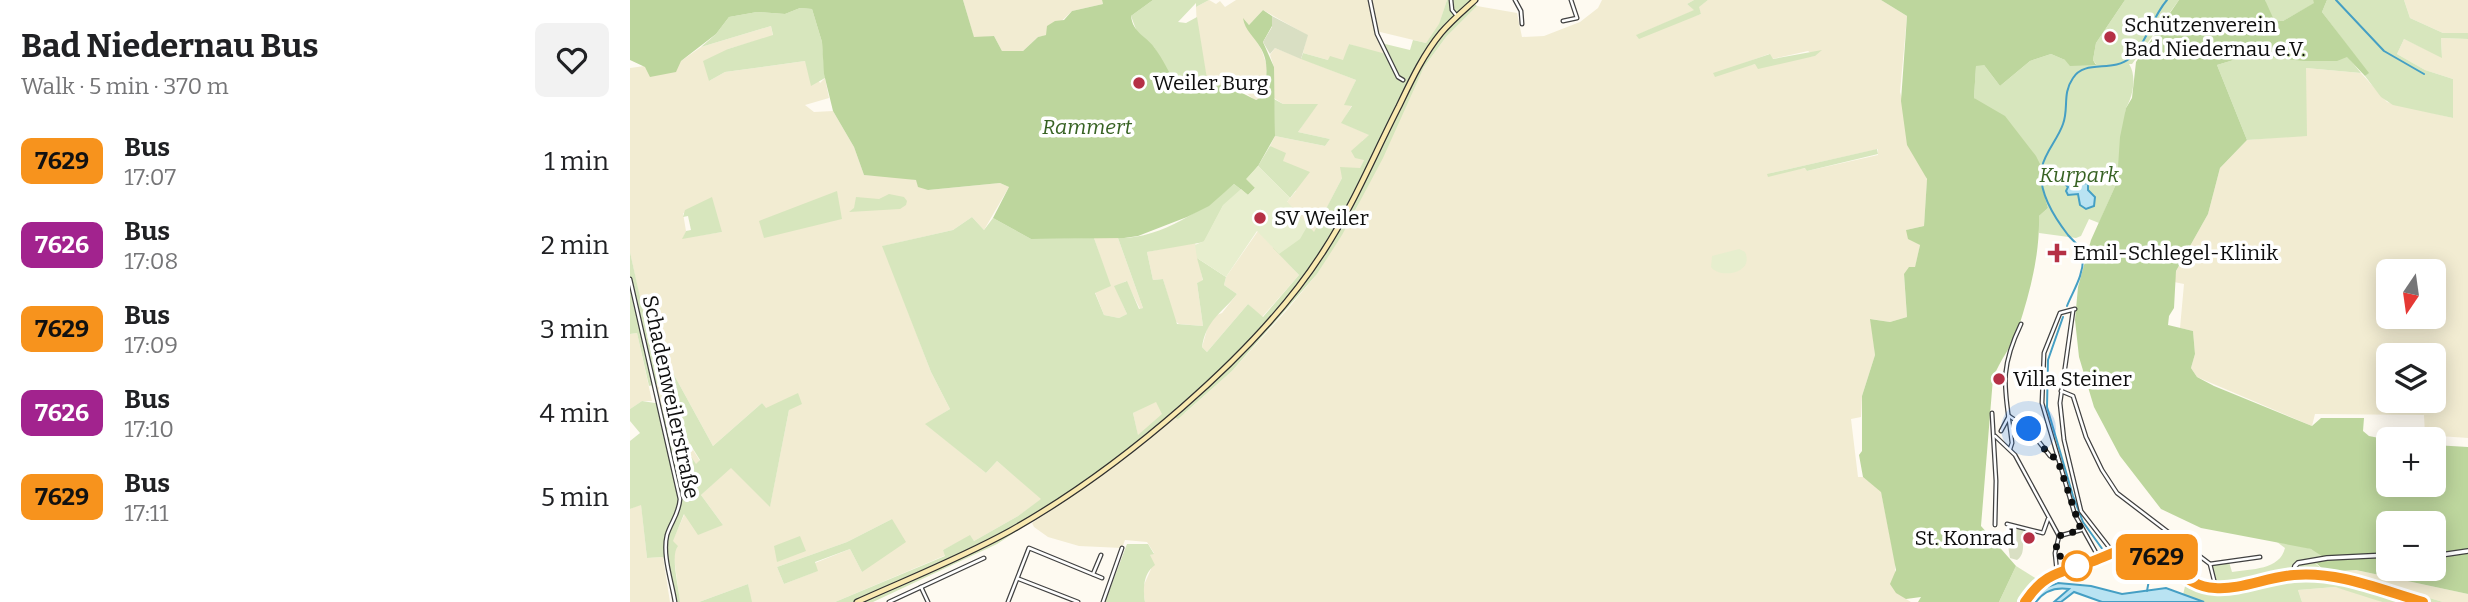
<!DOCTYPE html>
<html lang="en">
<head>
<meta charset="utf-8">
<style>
	body { margin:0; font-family:Bitter,serif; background:#f2f2f2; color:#202124; height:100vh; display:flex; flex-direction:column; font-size:26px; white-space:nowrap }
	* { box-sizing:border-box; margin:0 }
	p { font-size:23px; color:#757577 }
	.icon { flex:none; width:38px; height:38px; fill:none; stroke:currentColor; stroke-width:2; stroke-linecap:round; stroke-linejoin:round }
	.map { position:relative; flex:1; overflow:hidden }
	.drawer { display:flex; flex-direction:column; background:#fff; width:630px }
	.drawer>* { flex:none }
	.badge { padding:0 14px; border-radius:10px; font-size:24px; line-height:46px }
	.needle { width:46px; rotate:193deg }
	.fabs { position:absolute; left:1746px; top:259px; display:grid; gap:14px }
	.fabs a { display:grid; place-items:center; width:70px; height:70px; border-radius:10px; background:#fff; box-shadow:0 4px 18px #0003; font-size:35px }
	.you { position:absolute; width:35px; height:35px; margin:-18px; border:5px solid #fff; border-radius:50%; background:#1a73e8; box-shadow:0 0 0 10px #1a73e833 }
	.map>.badge { position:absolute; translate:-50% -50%; box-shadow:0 0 0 4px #fff }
	.round { display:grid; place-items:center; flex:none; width:74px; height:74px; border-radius:10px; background:#f2f2f2 }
	.head { display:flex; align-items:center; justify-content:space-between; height:119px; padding:0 21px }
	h1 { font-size:33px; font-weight:700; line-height:52px }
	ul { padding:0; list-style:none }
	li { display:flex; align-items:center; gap:21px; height:84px; padding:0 21px }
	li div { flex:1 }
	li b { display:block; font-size:26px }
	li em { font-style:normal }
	li .badge { min-width:77px; font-weight:700; text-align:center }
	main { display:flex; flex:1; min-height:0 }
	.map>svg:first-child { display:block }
	.farmland { fill:#f2ecd2; fill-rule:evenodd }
	.green { fill:#d7e6bd; fill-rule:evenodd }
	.forest { fill:#bdd69d; fill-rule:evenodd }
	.cemetery { fill:#d9dfc3 }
	.pitch { fill:#e7eece }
	.water { fill:#b9e3f2; stroke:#459fc4; stroke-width:2 }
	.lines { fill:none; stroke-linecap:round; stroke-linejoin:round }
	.stream { stroke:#459fc4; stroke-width:2 }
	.minor-casing { stroke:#414141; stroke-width:5 }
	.tertiary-casing { stroke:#414141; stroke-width:6 }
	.secondary-casing { stroke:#303030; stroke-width:7 }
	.minor { stroke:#fff; stroke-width:2.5 }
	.tertiary { stroke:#fff; stroke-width:3.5 }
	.secondary { stroke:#f9e9b1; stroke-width:4.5 }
	.line-casing { stroke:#fff; stroke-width:16 }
	.line { stroke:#f7931d; stroke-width:10 }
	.walk { stroke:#0e0e0e; stroke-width:7; stroke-dasharray:0 12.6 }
	.poi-dot { fill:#b53045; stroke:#fff; stroke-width:2.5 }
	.stop-dot { fill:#fff; stroke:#f7931d; stroke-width:3.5 }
	.labels { text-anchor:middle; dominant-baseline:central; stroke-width:7; stroke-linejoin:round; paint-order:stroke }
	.poi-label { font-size:21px; fill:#0e0e0e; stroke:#fff; text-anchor:start }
	.park-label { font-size:21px; font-style:italic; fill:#376223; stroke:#fff }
	.street-label { font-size:21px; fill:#0e0e0e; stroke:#fff }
</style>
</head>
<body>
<main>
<section class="drawer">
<div class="head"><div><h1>Bad Niedernau Bus</h1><p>Walk · 5 min · 370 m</p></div><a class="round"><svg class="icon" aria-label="heart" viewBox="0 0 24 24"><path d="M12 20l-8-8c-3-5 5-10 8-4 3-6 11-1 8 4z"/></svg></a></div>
<ul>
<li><span class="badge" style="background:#f7931d;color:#111">7629</span><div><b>Bus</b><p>17:07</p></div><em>1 min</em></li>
<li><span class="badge" style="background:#a2238e;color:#fff">7626</span><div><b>Bus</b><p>17:08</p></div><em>2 min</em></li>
<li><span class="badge" style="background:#f7931d;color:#111">7629</span><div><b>Bus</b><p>17:09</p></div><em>3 min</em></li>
<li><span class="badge" style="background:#a2238e;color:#fff">7626</span><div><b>Bus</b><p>17:10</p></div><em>4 min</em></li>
<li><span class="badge" style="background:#f7931d;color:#111">7629</span><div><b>Bus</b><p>17:11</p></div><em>5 min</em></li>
</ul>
</section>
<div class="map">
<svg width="1838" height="602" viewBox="0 0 1838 602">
	<rect width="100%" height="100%" fill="#fefaf1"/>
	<g class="farmland">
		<path d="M 333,0 L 472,0 L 473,4 L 442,11 L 417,35 L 408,37 L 393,51 L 372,51 L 364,36 L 344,38 Z"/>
		<path d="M 579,0 L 586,4 L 590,1 L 595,7 L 606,0 L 817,0 L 809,25 L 796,43 L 746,31 L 757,54 L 748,54 L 719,44 L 714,61 L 698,60 L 673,53 L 677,35 L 633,10 L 619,25 L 614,19 L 632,51 L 637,66 L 634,97 L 625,100 L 616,93 L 596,85 L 578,85 L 567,29 L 566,7 Z"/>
		<path d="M 972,0 L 1064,0 L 1057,4 L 1065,10 L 1007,35 L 1071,14 L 1068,7 L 1078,0 L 1251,0 L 1277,16 L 1270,92 L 1297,180 L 1294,226 L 1276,230 L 1290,245 L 1285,268 L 1274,275 L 1277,317 L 1260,322 L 1241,319 L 1245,355 L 1232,396 L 1231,417 L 1221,419 L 1228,477 L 1233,477 L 1251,491 L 1265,562 L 1265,576 L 1276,599 L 1281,602 L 515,602 L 513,587 L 521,569 L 520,555 L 524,553 L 517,542 L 495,540 L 492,548 L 449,546 L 418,537 L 404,527 L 402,523 L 462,482 L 544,417 L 555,413 L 602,371 L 656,311 L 687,274 L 726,209 L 794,67 L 816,37 L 847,6 L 887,13 L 892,37 L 914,36 L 950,22 L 968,8 ZM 1178,51 L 1185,56 L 1125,64 L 1084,74 L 1139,54 L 1142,59 ZM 1248,149 L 1248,155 L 1177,171 L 1176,168 L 1137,174 Z"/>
		<path d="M 1774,0 L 1838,0 L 1838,33 L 1813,33 L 1780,18 Z"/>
		<path d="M 141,26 L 143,36 L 98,49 L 79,81 L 95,72 L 175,61 L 190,83 L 195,78 L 199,98 L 175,105 L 184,112 L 203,111 L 224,147 L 234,175 L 275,177 L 286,180 L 298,190 L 370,183 L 379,187 L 354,230 L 342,217 L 323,230 L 253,246 L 301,372 L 320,409 L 296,424 L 356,473 L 367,461 L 412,499 L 388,516 L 344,541 L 340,536 L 313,550 L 316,555 L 205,602 L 121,602 L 118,584 L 69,602 L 50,602 L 42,542 L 55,513 L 93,525 L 71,495 L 101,467 L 140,506 L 159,410 L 135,409 L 132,403 L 83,446 L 43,373 L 36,376 L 46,399 L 50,429 L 70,461 L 66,465 L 42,428 L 37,426 L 31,404 L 28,404 L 24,385 L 28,383 L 0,252 L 0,68 L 51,61 L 71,47 ZM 53,213 L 92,232 L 53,238 L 56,231 ZM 262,519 L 232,572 L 220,549 L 185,563 L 187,571 L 154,584 L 147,567 L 217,542 Z"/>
		<path d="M 1811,38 L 1838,39 L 1838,438 L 1795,435 L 1794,415 L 1685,414 L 1682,426 L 1567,377 L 1561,368 L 1565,354 L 1563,331 L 1550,328 L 1554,284 L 1544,282 L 1546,271 L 1578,214 L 1590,168 L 1617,140 L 1676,135 L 1676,68 L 1731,73 L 1757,102 L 1823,118 L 1823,79 L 1795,70 L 1767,54 L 1774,39 L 1812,57 ZM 1759,271 L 1804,271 L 1804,317 L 1759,317 ZM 1759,355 L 1804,355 L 1804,401 L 1759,401 Z"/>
		<path d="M 645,48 L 726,80 L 715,105 L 722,105 L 712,123 L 740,135 L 732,141 L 734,160 L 730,168 L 712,178 L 684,233 L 657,202 L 666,191 L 653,161 L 640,146 L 645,136 L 695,146 L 700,139 L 668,132 L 687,104 L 653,104 L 644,98 L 644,67 L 640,55 Z"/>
		<path d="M 628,231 L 669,275 L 632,317 L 618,304 L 577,352 L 572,347 L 578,326 L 582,317 L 592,313 L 607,294 L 594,285 L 596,277 Z"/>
		<path d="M 464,238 L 488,238 L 513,308 L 510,309 L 496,281 L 485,287 L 497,314 L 489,318 L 474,315 L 465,292 L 480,286 Z"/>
		<path d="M 565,242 L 573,281 L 567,283 L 573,326 L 549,324 L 545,321 L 533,279 L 523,280 L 517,252 Z"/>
		<path d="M 7,333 L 22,401 L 12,401 L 0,409 L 0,334 Z"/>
		<path d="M 526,401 L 533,414 L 508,436 L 503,413 Z"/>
		<path d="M 11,504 L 17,558 L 33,557 L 40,602 L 0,602 L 0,509 Z"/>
		<path d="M 1726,570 L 1838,594 L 1838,602 L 1813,602 L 1716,574 L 1696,572 Z"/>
		<path d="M 1705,587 L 1737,595 L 1752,602 L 1672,602 L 1668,590 Z"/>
	</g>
	<g class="green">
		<path d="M 523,0 L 579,0 L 566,7 L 566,3 L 548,22 L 556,23 L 567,17 L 578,85 L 547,87 L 524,47 L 507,32 L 501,16 Z"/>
		<path d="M 817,0 L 841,0 L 847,6 L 816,37 L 794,67 L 753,158 L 712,235 L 687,274 L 602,371 L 548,419 L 543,417 L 462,482 L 367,544 L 243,602 L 205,602 L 315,556 L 313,550 L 340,535 L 344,541 L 388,516 L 411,499 L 367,461 L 356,473 L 295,424 L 320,409 L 301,372 L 252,246 L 323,230 L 342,217 L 354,230 L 363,218 L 401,239 L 464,238 L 481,286 L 465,293 L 474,315 L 489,318 L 497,314 L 484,286 L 497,281 L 509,309 L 513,308 L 488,238 C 531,239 573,209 604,184 L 619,196 L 593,206 L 574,242 L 517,252 L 523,280 L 533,279 L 547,324 L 573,326 L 567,283 L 573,280 L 567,258 L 596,277 L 594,285 L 607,294 C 592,313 576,320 572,347 L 577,352 L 618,304 L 633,317 L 669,275 L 643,248 L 657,202 L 684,232 L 712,178 L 710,167 L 730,168 L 734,160 L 725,158 L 721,151 L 739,135 L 711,123 L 722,106 L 714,105 L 726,80 L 671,59 L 673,53 L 698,60 L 700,56 L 713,60 L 719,44 L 756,54 L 751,43 L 780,50 L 783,40 L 796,43 L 809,24 ZM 526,402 L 532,414 L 508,435 L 503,413 Z"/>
		<path d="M 1064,0 L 1078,0 L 1069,7 L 1071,14 L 1009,39 L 1006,35 L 1064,10 L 1057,4 Z"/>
		<path d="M 1495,0 L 1549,0 L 1502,64 L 1499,64 C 1507,76 1503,96 1496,108 L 1487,182 L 1469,223 L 1459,219 L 1451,236 L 1446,238 L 1409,233 L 1409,216 L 1418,208 L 1410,180 L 1410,166 L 1344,98 L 1346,65 L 1354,65 L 1370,86 L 1400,61 L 1421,54 L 1435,60 L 1466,64 L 1463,60 L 1466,43 Z"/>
		<path d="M 1635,0 L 1683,0 L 1685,3 L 1653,21 L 1644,20 L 1637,9 Z"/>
		<path d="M 1697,0 L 1774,0 L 1780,18 L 1813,33 L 1838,33 L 1838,39 L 1811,38 L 1812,58 L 1774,39 L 1767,54 L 1795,70 L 1823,79 L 1823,118 L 1763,105 L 1751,97 L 1735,76 L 1738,73 L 1692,12 Z"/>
		<path d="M 170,8 L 182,9 L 192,42 L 195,78 L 181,86 L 175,61 L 95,72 L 79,81 L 73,61 L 98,49 L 143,35 L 141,26 L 71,47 L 86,34 L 99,17 L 127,12 L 155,14 Z"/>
		<path d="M 1192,50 L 1185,56 L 1128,69 L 1125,64 L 1085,77 L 1083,73 L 1140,54 L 1143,59 Z"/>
		<path d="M 1627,53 L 1638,57 L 1717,56 L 1731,73 L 1676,68 L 1677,136 L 1617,140 L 1587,65 Z"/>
		<path d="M 644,99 L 653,104 L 688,104 L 668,132 L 700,139 L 695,146 L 645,136 Z"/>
		<path d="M 640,146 L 656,153 L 653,161 L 680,172 L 660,198 L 628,166 Z"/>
		<path d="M 1247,149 L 1248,154 L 1177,171 L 1175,168 L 1138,177 L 1137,174 Z"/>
		<path d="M 207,191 L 212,219 L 134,238 L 129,221 Z"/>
		<path d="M 259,194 L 274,197 L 277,201 L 276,205 L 270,209 L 219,212 L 224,208 L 226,197 L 249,199 Z"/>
		<path d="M 82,197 L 92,232 L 52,239 L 56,231 L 61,230 L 58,216 L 53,217 L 55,210 Z"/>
		<path d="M 0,252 L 29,383 L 19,386 L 7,333 L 0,334 Z"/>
		<path d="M 43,373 L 83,446 L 132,403 L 136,408 L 168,393 L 172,404 L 159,410 L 140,507 L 101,468 L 71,495 L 93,525 L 68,535 L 54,514 L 43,541 L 48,546 C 40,555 49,588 50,602 L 45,602 L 39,568 L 33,557 L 17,558 L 11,505 L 0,509 L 0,441 L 10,433 L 0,421 L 0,409 L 12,401 L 31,404 L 37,426 L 41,427 L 66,464 L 70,460 L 50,428 L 46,399 L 36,376 Z"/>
		<path d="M 262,519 L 276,542 L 232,572 L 220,549 L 185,562 L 188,571 L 154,584 L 147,567 L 217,542 Z"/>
		<path d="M 170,536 L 176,551 L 147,562 L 144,546 Z"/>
		<path d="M 1647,542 C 1664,545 1686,546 1698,560 L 1686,564 L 1696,572 L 1735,579 L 1813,602 L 1752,602 L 1705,587 L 1668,590 L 1672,602 L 1574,602 L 1553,595 L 1556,582 L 1585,581 L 1580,564 L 1599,562 L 1602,572 C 1621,569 1650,570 1655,548 Z"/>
		<path d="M 497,544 L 518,544 L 524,554 L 520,555 L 525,565 C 513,574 513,588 515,602 L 475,602 Z"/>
		<path d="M 1386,566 L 1410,581 L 1414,588 L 1400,602 L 1369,602 Z"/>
		<path d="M 118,584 L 122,602 L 69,602 Z"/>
	</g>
	<g class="forest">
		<path d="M 0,0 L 333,0 L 344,37 L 364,36 L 372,51 L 393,51 L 408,37 L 416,35 L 417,26 L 425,21 L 434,20 L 442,11 L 473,4 L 472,0 L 523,0 L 501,16 C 503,33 515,35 524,47 C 533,59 540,74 547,87 L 596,85 L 626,100 L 634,96 C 636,79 640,62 630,47 C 624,36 615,31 613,18 L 619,25 L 633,10 L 642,16 L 642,26 L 633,42 L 644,67 L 645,136 L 628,166 L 617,179 L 626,187 L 618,195 L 604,184 L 579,206 L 557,217 L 508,236 L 494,238 L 401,239 L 363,218 L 379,187 L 370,183 L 298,190 L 288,187 L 286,180 L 234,175 L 224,147 L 203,111 L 194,74 L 192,42 L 182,9 L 170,8 L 155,14 L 127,12 L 99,17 L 86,34 L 51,61 L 46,72 L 20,77 L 15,67 L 0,60 Z"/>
		<path d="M 1251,0 L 1495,0 L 1466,43 L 1463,60 L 1466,65 L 1440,66 L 1435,60 L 1421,54 L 1400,61 L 1370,86 L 1354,65 L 1346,66 L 1344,98 L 1375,116 L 1406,156 L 1411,166 L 1410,180 L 1418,208 L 1409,216 C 1410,254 1400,293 1388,329 C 1382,346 1370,360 1363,378 L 1351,526 L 1386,566 L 1369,602 L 1288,602 L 1291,597 L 1276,599 L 1266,593 L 1260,584 L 1266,570 L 1251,492 L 1233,477 L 1229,455 L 1232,451 L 1232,396 L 1245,355 L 1240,319 L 1260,322 L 1277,317 L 1274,274 L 1279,267 L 1285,267 L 1290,245 L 1278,239 L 1276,230 L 1294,226 L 1297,179 L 1277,145 L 1271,101 L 1277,16 Z"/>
		<path d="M 1549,0 L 1635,0 L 1644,20 L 1653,21 L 1684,3 L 1683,0 L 1697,0 L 1692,12 L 1739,73 L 1735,76 L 1717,57 L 1707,61 L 1674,61 L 1638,57 L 1627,53 L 1587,65 L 1617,140 L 1590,168 L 1578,214 L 1546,271 L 1544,308 L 1539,316 L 1538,325 L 1563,331 L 1565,354 L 1561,368 L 1567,377 L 1584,386 L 1682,426 L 1691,418 L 1734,418 L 1733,431 L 1739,436 L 1759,440 L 1759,485 L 1804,485 L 1804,445 L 1838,447 L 1838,551 L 1830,554 L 1838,553 L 1838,594 L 1726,570 L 1696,572 L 1686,563 L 1698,560 L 1681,549 L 1571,528 L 1531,509 L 1490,456 L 1464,407 L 1449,357 L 1445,320 L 1448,287 L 1461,240 L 1487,182 L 1490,137 L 1496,108 L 1502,98 L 1506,62 ZM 1759,523 L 1804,523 L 1804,569 L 1759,569 Z"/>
	</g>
	<g class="cemetery">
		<path d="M 642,16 L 678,35 L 671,59 L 645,48 L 640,54 L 633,42 L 642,27 Z"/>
		<path d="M 1379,525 L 1394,530 C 1391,541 1397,553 1387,560 L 1380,558 L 1377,539 Z"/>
	</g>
	<g class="pitch">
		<path d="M 628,166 L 660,198 L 657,202 L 678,225 L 670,239 L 649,254 L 627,231 L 596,277 L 567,258 L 565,245 L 574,241 L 593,205 L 611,189 L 618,195 L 625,188 L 616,179 Z"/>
		<path d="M 1109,249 L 1115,252 C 1125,274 1089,279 1081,267 L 1082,256 Z"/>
	</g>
	<g class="water">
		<path d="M 1436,180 L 1442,184 L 1458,183 L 1458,190 L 1465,197 L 1464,206 L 1456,209 L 1450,205 L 1448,194 L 1438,195 L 1436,191 L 1438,187 L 1434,183 Z"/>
		<path d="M 1428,583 L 1461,586 L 1492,594 L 1536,588 L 1574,602 L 1472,602 L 1444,592 L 1431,602 L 1424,602 L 1439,589 C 1426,587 1414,591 1406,602 L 1400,602 L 1414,588 Z"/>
	</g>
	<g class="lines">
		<g class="stream">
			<path d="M 1706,0 L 1754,51 L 1794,74"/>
			<path d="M 1437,306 C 1443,291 1454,275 1453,256 C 1453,248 1444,242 1438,235 C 1424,217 1407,191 1412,167 C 1415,152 1428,139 1433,124 C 1439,108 1432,94 1443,78 C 1455,59 1483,73 1500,58 C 1517,43 1522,17 1537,0"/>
			<path d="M 1433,317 L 1418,360 L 1417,407 L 1443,496 L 1453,522 L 1473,550 L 1485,560 L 1516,571 L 1519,580 L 1517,591"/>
		</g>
		<g class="minor-casing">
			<g id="minor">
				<path d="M 740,0 L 747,34 L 768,77 L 773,80"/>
				<path d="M 821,0 L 822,10 L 827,16"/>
				<path d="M 885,0 L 891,11 L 892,24"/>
				<path d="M 933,21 L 947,18 L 941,0"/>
				<path d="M 0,279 L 50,499 C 49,514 41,522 37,535 C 32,555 42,582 45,602"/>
				<path d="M 1445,309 L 1430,313 L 1414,353 L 1412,403 L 1445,515 L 1469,558"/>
				<path d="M 1443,311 L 1430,403 L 1434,440 L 1451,511 L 1482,551"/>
				<path d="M 1431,391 L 1443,396 L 1456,437 L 1472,470 L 1487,493 L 1580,564 L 1586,588"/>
				<path d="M 1362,413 L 1366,481 L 1365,525"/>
				<path d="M 1379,416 L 1399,429 L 1420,456 L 1427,458"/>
				<path d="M 1371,431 L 1379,416"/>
				<path d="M 1365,436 L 1385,455 L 1429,536"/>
				<path d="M 1380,449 L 1382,443 C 1376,391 1367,374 1391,324"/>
				<path d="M 1377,524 L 1413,533 L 1418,519"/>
				<path d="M 1429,536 L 1451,530"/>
				<path d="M 1580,564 L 1630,557"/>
				<path d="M 1427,572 L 1425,553 L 1429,536"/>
				<path d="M 463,574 L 471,555"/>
				<path d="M 389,579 L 448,602"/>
				<path d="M 291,587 L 298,602"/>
				<path d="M 259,602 L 354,558"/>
				<path d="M 378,602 L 399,548 L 472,578"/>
				<path d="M 473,602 L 492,548"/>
			</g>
		</g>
		<g class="tertiary-casing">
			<g id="tertiary">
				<path d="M 1804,556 L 1838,551"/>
				<path d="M 1663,575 L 1665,566 L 1668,563 L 1697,558 L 1759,555"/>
			</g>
		</g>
		<g class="secondary-casing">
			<g id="secondary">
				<path d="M 227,602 C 278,579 331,558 380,531 C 487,471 627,355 693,252 C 723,206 744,155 769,106 C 781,81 793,55 811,33 C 821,21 833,11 845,0"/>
				<path d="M 1395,602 C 1414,573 1430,573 1460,562 C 1479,556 1495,544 1516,551 C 1542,560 1556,587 1585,588 C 1611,589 1637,577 1664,575 C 1708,571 1751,590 1793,602"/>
			</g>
		</g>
		<use href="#minor" class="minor"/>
		<use href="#tertiary" class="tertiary"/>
		<use href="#secondary" class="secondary"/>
	</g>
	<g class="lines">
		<g class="line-casing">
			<path id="line" d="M 1395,602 C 1414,573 1430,573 1460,562 C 1479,556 1494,544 1516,551 C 1542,560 1555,587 1585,588 C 1611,590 1637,577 1664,575 C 1708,571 1751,590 1793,602"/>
		</g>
		<use href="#line" class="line"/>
		<path class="walk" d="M 1399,429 L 1420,456 L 1427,458 L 1451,530 L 1429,536 L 1425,553 L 1447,566"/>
	</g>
	<g class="poi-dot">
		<circle cx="1480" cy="37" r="7"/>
		<circle cx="509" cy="83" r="7"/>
		<circle cx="630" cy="218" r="7"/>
		<path d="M1423.5 242.5h7v7h7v7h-7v7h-7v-7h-7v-7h7z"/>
		<circle cx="1369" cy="379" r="7"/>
		<circle cx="1399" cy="538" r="7"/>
	</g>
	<circle class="stop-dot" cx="1447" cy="566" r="14"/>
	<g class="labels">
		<g class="poi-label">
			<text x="1494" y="25">Schützenverein<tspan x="1494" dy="24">Bad Niedernau e.V.</tspan></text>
			<text x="523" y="83">Weiler Burg</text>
			<text x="644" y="218">SV Weiler</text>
			<text x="1443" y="253">Emil-Schlegel-Klinik</text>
			<text x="1383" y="379">Villa Steiner</text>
			<text x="1385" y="538" text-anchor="end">St. Konrad</text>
		</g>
		<g class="park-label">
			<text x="457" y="127">Rammert</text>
			<text x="1449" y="175">Kurpark</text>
		</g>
		<g class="street-label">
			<text transform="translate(41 397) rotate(78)">Schadenweilerstraße</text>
		</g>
	</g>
</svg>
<div class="fabs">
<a><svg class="needle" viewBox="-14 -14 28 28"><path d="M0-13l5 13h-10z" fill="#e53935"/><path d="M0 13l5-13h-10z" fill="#757577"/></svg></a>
<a><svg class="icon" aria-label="layers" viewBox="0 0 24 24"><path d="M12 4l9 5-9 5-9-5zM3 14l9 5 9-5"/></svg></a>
<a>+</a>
<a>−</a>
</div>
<div class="you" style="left:1399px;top:429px"></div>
<b class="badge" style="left:1527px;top:557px;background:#f7931d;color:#111">7629</b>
</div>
</main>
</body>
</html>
